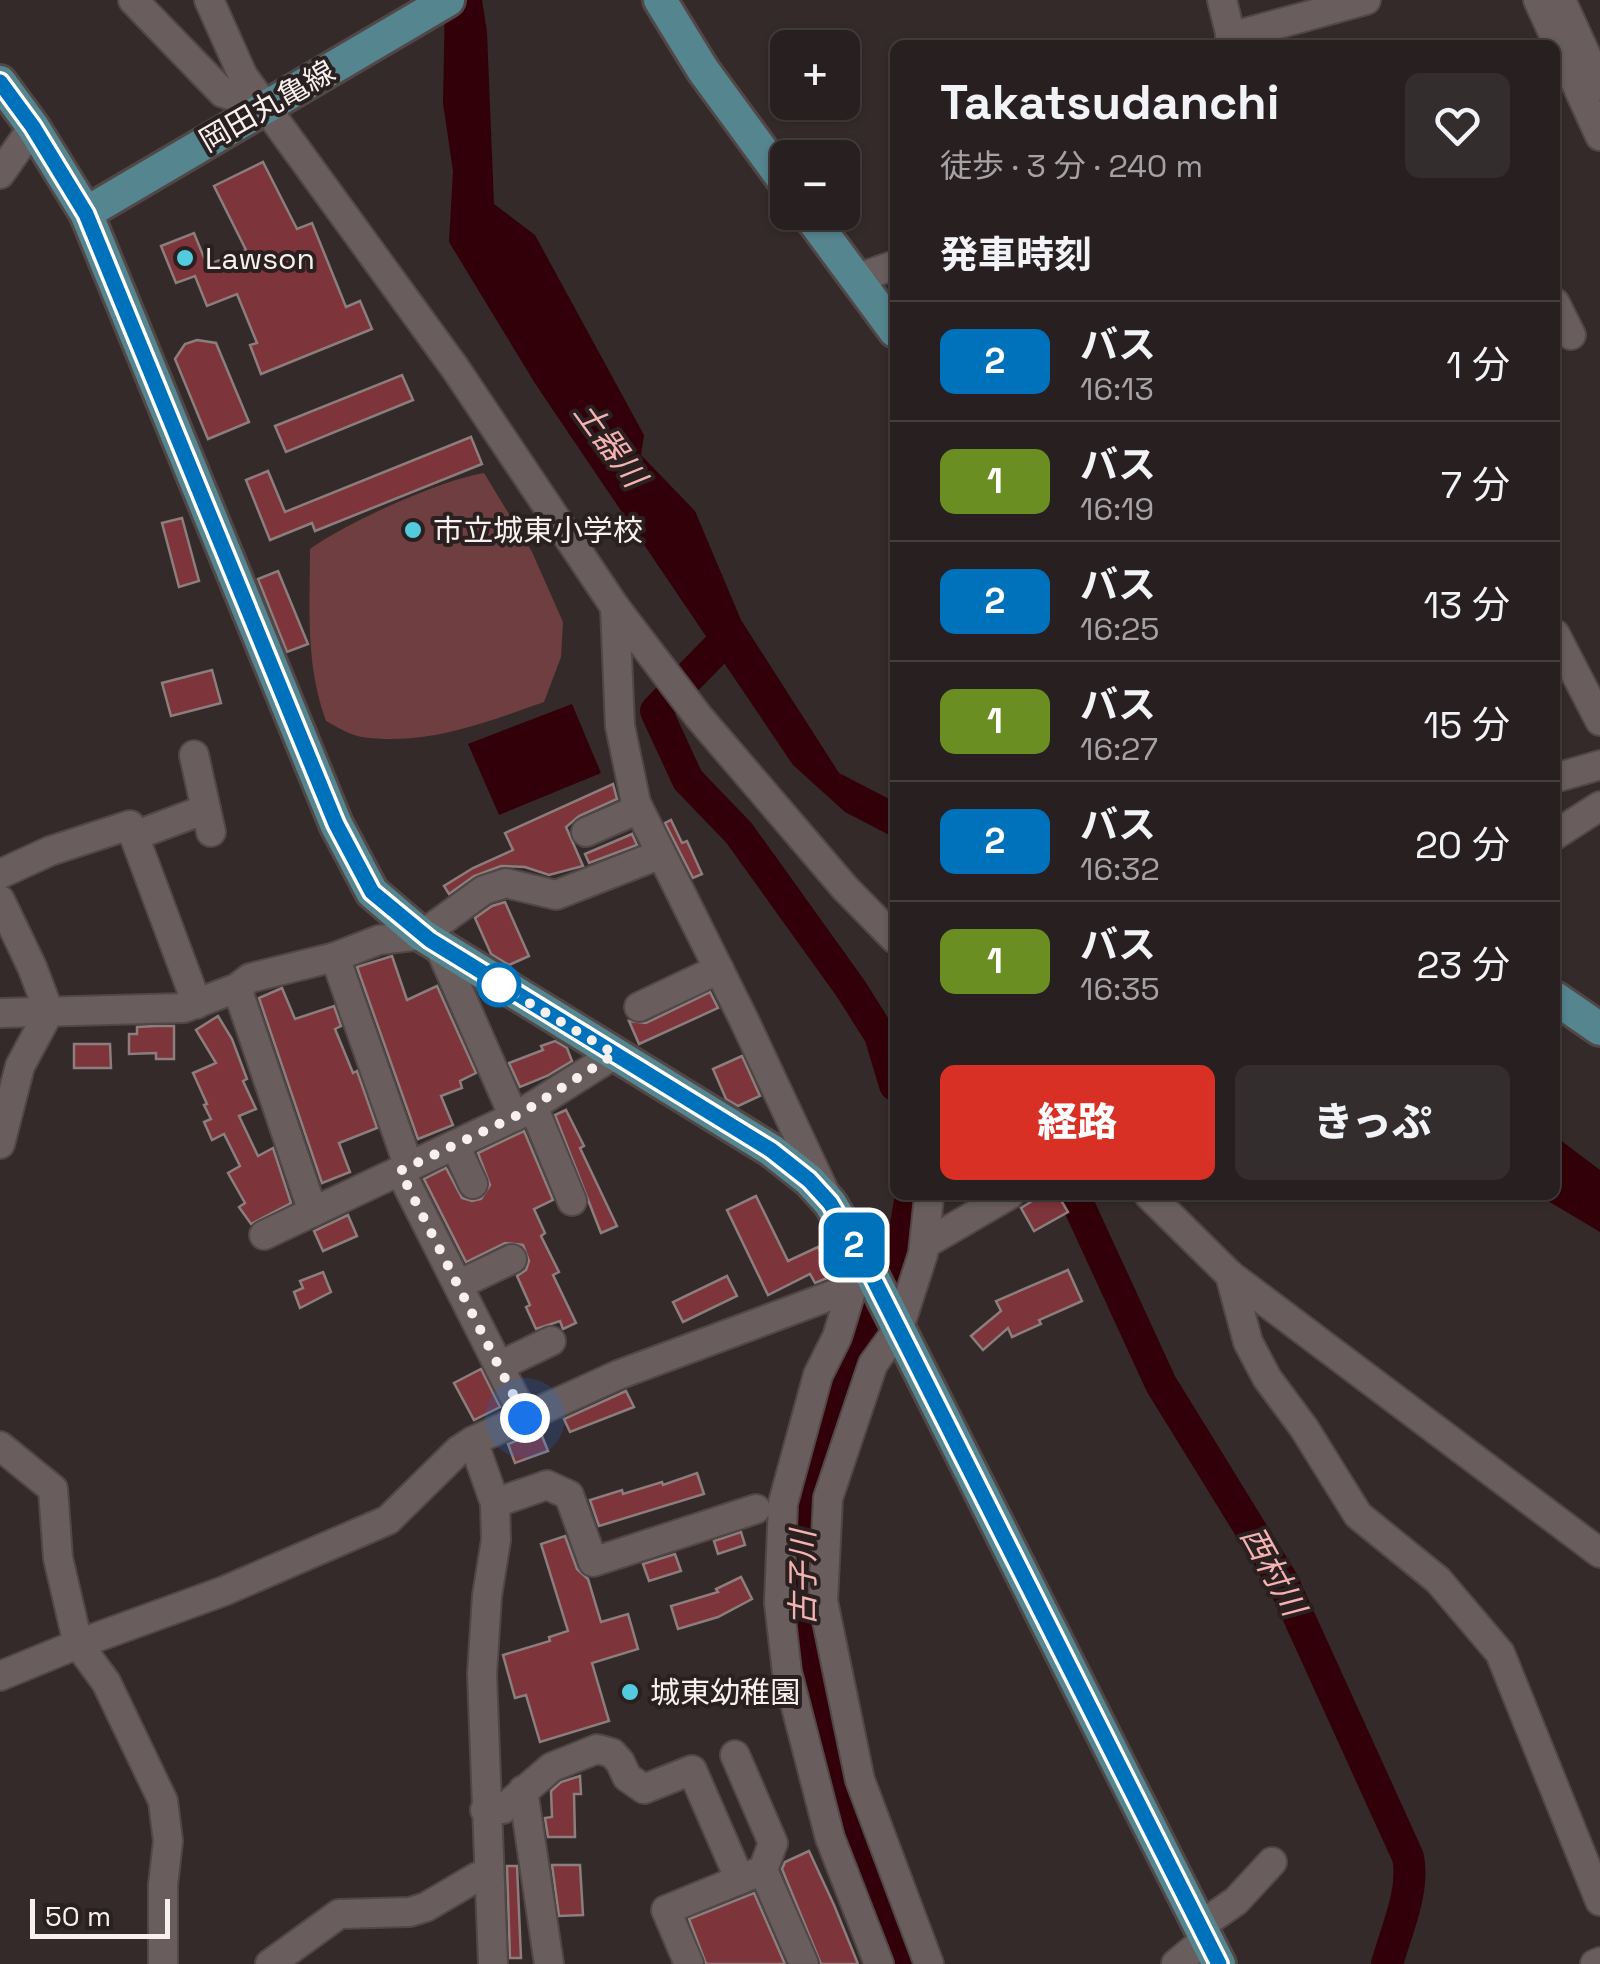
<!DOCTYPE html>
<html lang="ja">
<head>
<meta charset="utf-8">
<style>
	body { margin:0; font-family:"Space Grotesk","Noto Sans JP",sans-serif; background:#342d2d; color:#f1f3f6; height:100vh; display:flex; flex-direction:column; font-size:38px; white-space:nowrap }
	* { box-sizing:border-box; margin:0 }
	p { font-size:32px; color:#a5a3a5 }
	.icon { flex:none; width:55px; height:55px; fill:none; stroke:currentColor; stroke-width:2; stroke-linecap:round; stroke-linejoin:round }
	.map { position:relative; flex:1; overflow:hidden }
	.sheet { position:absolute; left:890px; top:40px; width:670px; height:1160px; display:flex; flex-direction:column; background:#282020; border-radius:15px; box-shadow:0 2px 8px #0004,0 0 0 2px #443e3e }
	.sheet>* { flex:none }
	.badge { padding:0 20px; border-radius:15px; font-size:35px; line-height:65px }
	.buttons { position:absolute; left:770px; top:30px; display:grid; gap:20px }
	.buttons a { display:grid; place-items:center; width:90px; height:90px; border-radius:15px; background:#282020; box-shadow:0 2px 8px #0004,0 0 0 2px #443e3e; font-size:50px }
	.scale { position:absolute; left:30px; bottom:25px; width:140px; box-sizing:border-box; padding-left:10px; border:5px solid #f7f0ef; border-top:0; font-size:28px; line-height:35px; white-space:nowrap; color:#f7f0ef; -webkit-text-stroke:8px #2b2020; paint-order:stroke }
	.you { position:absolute; width:50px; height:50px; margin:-25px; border:8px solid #fff; border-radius:50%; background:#1a73e8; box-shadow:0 0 0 15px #1a73e833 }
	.map>.badge { position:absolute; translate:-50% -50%; box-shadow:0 0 0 5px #fff }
	h2 { padding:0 50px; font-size:38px; line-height:90px }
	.round { display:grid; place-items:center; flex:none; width:105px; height:105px; border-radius:15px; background:#342d2d }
	.summary { display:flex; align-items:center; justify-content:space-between; height:170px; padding:0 50px }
	h1 { font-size:48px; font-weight:800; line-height:75px }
	.action { display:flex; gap:20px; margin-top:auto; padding:20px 50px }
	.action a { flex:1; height:115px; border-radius:15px; background:#d93025; color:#fff; font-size:40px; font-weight:800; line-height:115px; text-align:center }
	.action a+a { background:#342d2d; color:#f1f3f6 }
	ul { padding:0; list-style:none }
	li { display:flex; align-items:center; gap:30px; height:120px; padding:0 50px; border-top:2px solid #443e3e }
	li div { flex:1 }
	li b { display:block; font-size:38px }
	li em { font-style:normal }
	li .badge { min-width:110px; font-weight:700; text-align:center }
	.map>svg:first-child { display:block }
	.green { fill:#6f3e40 }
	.water { fill:#320008 }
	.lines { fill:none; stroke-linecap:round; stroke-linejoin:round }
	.river { stroke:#320008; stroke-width:32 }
	.building { fill:#7d343a; stroke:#8b7e7d; stroke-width:2.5 }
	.minor-casing { stroke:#514747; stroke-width:32 }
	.major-casing { stroke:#514747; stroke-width:38 }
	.minor { stroke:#695d5d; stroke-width:28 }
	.major { stroke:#55858f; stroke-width:32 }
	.line-casing { stroke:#fff; stroke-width:22 }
	.line { stroke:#0072bc; stroke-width:15 }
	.walk { stroke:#f7f0ef; stroke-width:10; stroke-dasharray:0 18 }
	.poi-dot { fill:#54cade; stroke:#2b2020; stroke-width:4 }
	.stop-dot { fill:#fff; stroke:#0072bc; stroke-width:5 }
	.labels { text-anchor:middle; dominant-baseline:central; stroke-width:8; stroke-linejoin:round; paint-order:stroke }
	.street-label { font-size:30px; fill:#f7f0ef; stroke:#2b2020 }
	.poi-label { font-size:30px; fill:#f7f0ef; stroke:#2b2020; text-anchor:start }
	.water-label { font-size:32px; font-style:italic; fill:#f5b2b3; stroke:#2b2020 }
</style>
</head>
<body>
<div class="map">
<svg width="1600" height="1964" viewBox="0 0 1600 1964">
	<rect width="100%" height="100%" fill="#352a2a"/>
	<path class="green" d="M 484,473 L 532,552 L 563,622 L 561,657 L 544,702 C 484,723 427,746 362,737 C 350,735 337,727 326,721 C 305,664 310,608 310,549 C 346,523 440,480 484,473 Z"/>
	<g class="water">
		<path d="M 445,0 L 482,0 L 487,32 L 494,204 L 535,235 L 644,435 L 641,455 L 695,511 L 741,620 L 839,773 L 895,802 L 895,838 L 845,812 L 793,765 L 536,385 L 449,242 L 453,171 L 443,103 Z"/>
		<path d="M 572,704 L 601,773 L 499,815 L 468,744 Z"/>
		<path d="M 1555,1136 L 1600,1170 L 1600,1232 L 1538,1195 L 1555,1195 Z"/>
	</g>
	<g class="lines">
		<g class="river">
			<path d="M 729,636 L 656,711 L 688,780 L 739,833 L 851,989 L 880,1035 L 895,1085"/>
			<path d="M 1074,1195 L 1161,1384 L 1283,1582 L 1408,1857 C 1415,1891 1396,1931 1387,1964"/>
			<path d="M 905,1964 L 880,1916 L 805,1671 L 800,1583 L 803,1494 L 821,1422 L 901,1255 L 911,1195"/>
		</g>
	</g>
	<g class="building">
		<path d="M 263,162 L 297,229 L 312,223 L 346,307 L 360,301 L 372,329 L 261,374 L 250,345 L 257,343 L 237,294 L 207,306 L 195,276 L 176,283 L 161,246 L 194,233 L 207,265 L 246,250 L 214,186 Z"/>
		<path d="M 197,340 L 216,343 L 249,422 L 208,439 L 175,359 L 185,344 Z"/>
		<path d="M 402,375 L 413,400 L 286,452 L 275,426 Z"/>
		<path d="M 471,437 L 482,464 L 315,531 L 312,523 L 270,540 L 246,480 L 268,471 L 285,512 Z"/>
		<path d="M 182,518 L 199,581 L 179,587 L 162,523 Z"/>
		<path d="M 278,571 L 308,644 L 287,652 L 258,579 Z"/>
		<path d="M 212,670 L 221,703 L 171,716 L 162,683 Z"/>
		<path d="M 613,784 L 617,799 L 579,816 L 566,827 L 583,866 L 549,875 L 525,867 L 501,866 L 474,876 L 449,894 L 444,886 L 473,868 L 513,850 L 505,833 Z"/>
		<path d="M 671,820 L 682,843 L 687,841 L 702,874 L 693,878 L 665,823 Z"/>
		<path d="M 632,834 L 637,845 L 589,863 L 585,854 Z"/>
		<path d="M 505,902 L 529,956 L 509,965 L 491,954 L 475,918 L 492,906 Z"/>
		<path d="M 392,956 L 407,1000 L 437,986 L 476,1073 L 460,1081 L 462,1088 L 441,1096 L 453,1125 L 418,1139 L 357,967 Z"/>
		<path d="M 282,988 L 295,1019 L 334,1006 L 341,1026 L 335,1029 L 353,1073 L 357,1071 L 377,1128 L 339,1143 L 350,1172 L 322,1183 L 259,998 Z"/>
		<path d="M 710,992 L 718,1008 L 639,1044 L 629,1021 L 646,1023 Z"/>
		<path d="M 218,1016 L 232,1039 L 247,1079 L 243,1081 L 256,1109 L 239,1116 L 258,1156 L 273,1148 L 291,1203 L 251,1224 L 239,1207 L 245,1203 L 228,1173 L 240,1166 L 224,1134 L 212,1140 L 204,1122 L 211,1119 L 204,1105 L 207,1104 L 193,1073 L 216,1063 L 196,1030 Z"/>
		<path d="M 156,1026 L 174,1026 L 174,1059 L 156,1059 L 156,1053 L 129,1054 L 129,1034 L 137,1034 L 137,1027 Z"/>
		<path d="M 555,1041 L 567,1048 L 572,1061 L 547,1076 L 520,1087 L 509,1063 L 543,1050 L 541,1046 Z"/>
		<path d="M 74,1044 L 110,1044 L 111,1068 L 74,1068 Z"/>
		<path d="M 742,1056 L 760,1096 L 738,1106 L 726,1099 L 713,1069 Z"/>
		<path d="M 566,1110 L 584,1146 L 580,1148 L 617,1226 L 601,1233 L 555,1115 Z"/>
		<path d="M 524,1131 L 553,1200 L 534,1209 L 545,1233 L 541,1236 L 559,1272 L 553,1275 L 576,1323 L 563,1329 L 560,1321 L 536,1329 L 526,1307 L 530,1305 L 517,1276 L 526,1270 L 529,1261 L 523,1245 L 505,1243 L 466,1262 L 424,1179 L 446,1168 L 462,1198 L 472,1201 L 481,1199 L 490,1185 L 478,1153 Z"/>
		<path d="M 1042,1195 L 1058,1195 L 1068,1212 L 1034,1231 L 1021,1208 Z"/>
		<path d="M 756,1196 L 788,1261 L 818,1247 L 832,1276 L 815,1283 L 810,1274 L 768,1295 L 727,1210 Z"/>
		<path d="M 348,1215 L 357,1236 L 323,1251 L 314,1231 Z"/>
		<path d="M 1068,1270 L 1082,1301 L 1039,1320 L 1041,1324 L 1012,1337 L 1008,1328 L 983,1350 L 971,1336 L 1001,1311 L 996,1301 Z"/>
		<path d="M 323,1272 L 331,1292 L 300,1308 L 294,1292 L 303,1288 L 300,1281 Z"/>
		<path d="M 727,1276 L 737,1296 L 683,1322 L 673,1302 Z"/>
		<path d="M 481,1369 L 500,1407 L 474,1420 L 454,1383 Z"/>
		<path d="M 626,1391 L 634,1407 L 570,1432 L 564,1419 Z"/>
		<path d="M 540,1431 L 548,1451 L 515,1463 L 508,1444 Z"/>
		<path d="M 697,1473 L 704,1494 L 599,1526 L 590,1500 L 622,1490 L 623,1494 L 662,1482 L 663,1485 Z"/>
		<path d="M 741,1532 L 745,1545 L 718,1554 L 714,1541 Z"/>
		<path d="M 565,1536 L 577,1569 L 588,1579 L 601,1622 L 628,1614 L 638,1649 L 592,1663 L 609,1721 L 540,1742 L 526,1695 L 515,1698 L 503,1655 L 550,1641 L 549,1637 L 568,1631 L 541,1544 Z"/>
		<path d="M 675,1554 L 681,1571 L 649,1581 L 643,1564 Z"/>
		<path d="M 741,1577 L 752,1599 L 718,1617 L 678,1629 L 671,1606 L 718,1592 L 716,1589 Z"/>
		<path d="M 580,1776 L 581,1794 L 574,1794 L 575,1837 L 548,1837 L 545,1818 L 552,1817 L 551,1791 L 561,1782 Z"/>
		<path d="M 809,1851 L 834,1905 L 858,1964 L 821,1964 L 782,1869 L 785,1862 Z"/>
		<path d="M 552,1865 L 580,1865 L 583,1915 L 559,1916 Z"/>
		<path d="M 507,1866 L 517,1866 L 521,1958 L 510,1958 Z"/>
		<path d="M 754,1893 L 785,1964 L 706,1964 L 689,1919 Z"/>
	</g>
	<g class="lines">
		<g class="minor-casing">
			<g id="minor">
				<path d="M 133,0 L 223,93 L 265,106"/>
				<path d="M 209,0 L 243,76 L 455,368 L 615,607 L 698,716 L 845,888 L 895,939"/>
				<path d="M 1222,0 L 1233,45"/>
				<path d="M 1538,0 L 1600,136"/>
				<path d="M 1561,0 L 1600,86"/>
				<path d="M 1230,37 L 1366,0"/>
				<path d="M 0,174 L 33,127"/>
				<path d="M 855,279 L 895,265"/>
				<path d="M 1555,303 L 1571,335"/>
				<path d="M 615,607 L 620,726 L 636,803 L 744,1020 L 826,1195"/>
				<path d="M 1555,634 L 1600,721"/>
				<path d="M 194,755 L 211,832"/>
				<path d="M 1555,778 L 1600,765"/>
				<path d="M 586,832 L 639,809"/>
				<path d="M 1555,835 L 1600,806"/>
				<path d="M 134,836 L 206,809"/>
				<path d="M 0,874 L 50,851 L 130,825 L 197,1004"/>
				<path d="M 0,900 L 32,967 L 49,1012 L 20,1066 L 0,1144"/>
				<path d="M 439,946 L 514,1117"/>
				<path d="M 335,957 L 409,1167"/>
				<path d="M 237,988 L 313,1212"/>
				<path d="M 639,1007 L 719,969"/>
				<path d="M 0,1013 L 184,1008 L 237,988 L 250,978 L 335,957 L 379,940 L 422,935 L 484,890 L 506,883 L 556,895 L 661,854"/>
				<path d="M 533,1106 L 572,1201"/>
				<path d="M 455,1145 L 473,1184"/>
				<path d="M 400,1171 L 525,1418"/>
				<path d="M 1149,1195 L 1230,1275 L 1600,1553"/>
				<path d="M 264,1235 L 522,1113 L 615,1054"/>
				<path d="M 925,1244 L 1009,1195"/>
				<path d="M 1230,1275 L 1248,1342 L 1267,1378 L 1304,1428 L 1358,1515 L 1438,1580 L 1500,1653 L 1600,1901"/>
				<path d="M 458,1285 L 512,1259"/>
				<path d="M 853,1285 L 837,1337 L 818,1375 L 783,1503 L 779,1603 L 787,1672 L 830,1838 L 879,1964"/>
				<path d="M 499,1366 L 551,1341"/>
				<path d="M 473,1441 L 495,1503 L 496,1540 L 487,1596 L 482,1674 L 493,1964"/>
				<path d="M 0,1446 L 53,1489 L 58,1558 L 78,1644 L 106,1682 L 163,1801 L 168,1841 L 163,1885 L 163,1964"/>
				<path d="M 495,1503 L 547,1485 L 569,1495 L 593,1562 L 756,1509"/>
				<path d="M 0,1676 L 78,1644 L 224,1591 L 388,1520 L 459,1450 L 473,1441 L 618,1375 L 838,1293 L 871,1275"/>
				<path d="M 735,1755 L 773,1843 L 763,1870"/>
				<path d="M 523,1790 L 549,1964"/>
				<path d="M 485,1810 L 503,1809 L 552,1767 L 597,1749 L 612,1753 L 620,1762 L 627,1777 L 644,1789 L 692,1770 L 740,1880"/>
				<path d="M 1200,1926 L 1236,1901 L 1272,1862"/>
				<path d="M 270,1964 L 339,1914 L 410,1912 L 426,1907 L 477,1877 L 488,1877"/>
				<path d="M 689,1964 L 666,1910 L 763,1870 L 804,1964"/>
				<path d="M 929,1964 L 860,1780 L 823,1601 L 828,1498 L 873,1364 L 899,1328 L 923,1254 L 929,1197"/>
				<path d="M 1176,1964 L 1206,1939"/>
				<path d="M 1595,1964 L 1600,1962"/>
			</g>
		</g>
		<g class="major-casing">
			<g id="major">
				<path d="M 660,0 L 703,70 L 788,186"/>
				<path d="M 0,82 L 33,127 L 86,213 L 336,824 L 372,892 L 422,935 L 771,1150 L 809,1180 L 830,1203 L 865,1262 L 1219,1964"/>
				<path d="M 807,212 L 895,331"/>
				<path d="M 86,213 L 448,0"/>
				<path d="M 1555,998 L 1600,1029"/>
			</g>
		</g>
		<use href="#minor" class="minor"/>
		<use href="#major" class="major"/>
	</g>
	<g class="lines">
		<g class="line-casing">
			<path id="line" d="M 0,82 L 33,127 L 86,214 L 336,824 L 372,892 L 430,940 L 771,1150 L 809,1180 L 830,1203 L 865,1262 L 1219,1964"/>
		</g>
		<use href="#line" class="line"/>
		<path class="walk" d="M 499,985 L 615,1054 L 522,1113 L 400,1171 L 525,1418"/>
	</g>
	<g class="poi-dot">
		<circle cx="185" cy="258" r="10"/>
		<circle cx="413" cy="530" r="10"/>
		<circle cx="630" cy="1692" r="10"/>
	</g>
	<circle class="stop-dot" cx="499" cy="985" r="20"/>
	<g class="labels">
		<g class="street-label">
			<text transform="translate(267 106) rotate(-30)">岡田丸亀線</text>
		</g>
		<g class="poi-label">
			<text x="205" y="258">Lawson</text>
			<text x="433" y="530">市立城東小学校</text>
			<text x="650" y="1692">城東幼稚園</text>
		</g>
		<g class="water-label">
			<text transform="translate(610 444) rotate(54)">土器川</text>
			<text transform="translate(1273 1571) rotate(61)">西村川</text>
			<text transform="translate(803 1578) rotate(-90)">古子川</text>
		</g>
	</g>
</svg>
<div class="buttons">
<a>+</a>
<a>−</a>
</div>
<div class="scale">50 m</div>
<div class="you" style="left:525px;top:1418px"></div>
<b class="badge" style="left:854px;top:1245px;background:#0072bc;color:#fff">2</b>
<section class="sheet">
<div class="summary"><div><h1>Takatsudanchi</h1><p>徒歩 · 3 分 · 240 m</p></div><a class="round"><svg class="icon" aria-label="heart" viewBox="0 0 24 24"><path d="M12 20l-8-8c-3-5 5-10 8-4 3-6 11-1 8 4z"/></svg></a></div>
<h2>発車時刻</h2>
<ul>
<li><span class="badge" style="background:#0072bc;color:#fff">2</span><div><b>バス</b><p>16:13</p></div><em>1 分</em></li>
<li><span class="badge" style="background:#6b8e23;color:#fff">1</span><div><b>バス</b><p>16:19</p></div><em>7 分</em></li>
<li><span class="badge" style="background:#0072bc;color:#fff">2</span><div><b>バス</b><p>16:25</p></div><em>13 分</em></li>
<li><span class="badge" style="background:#6b8e23;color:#fff">1</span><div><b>バス</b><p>16:27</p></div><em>15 分</em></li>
<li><span class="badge" style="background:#0072bc;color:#fff">2</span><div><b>バス</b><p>16:32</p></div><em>20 分</em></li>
<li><span class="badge" style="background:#6b8e23;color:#fff">1</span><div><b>バス</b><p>16:35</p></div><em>23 分</em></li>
</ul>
<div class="action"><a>経路</a><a>きっぷ</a></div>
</section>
</div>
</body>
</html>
